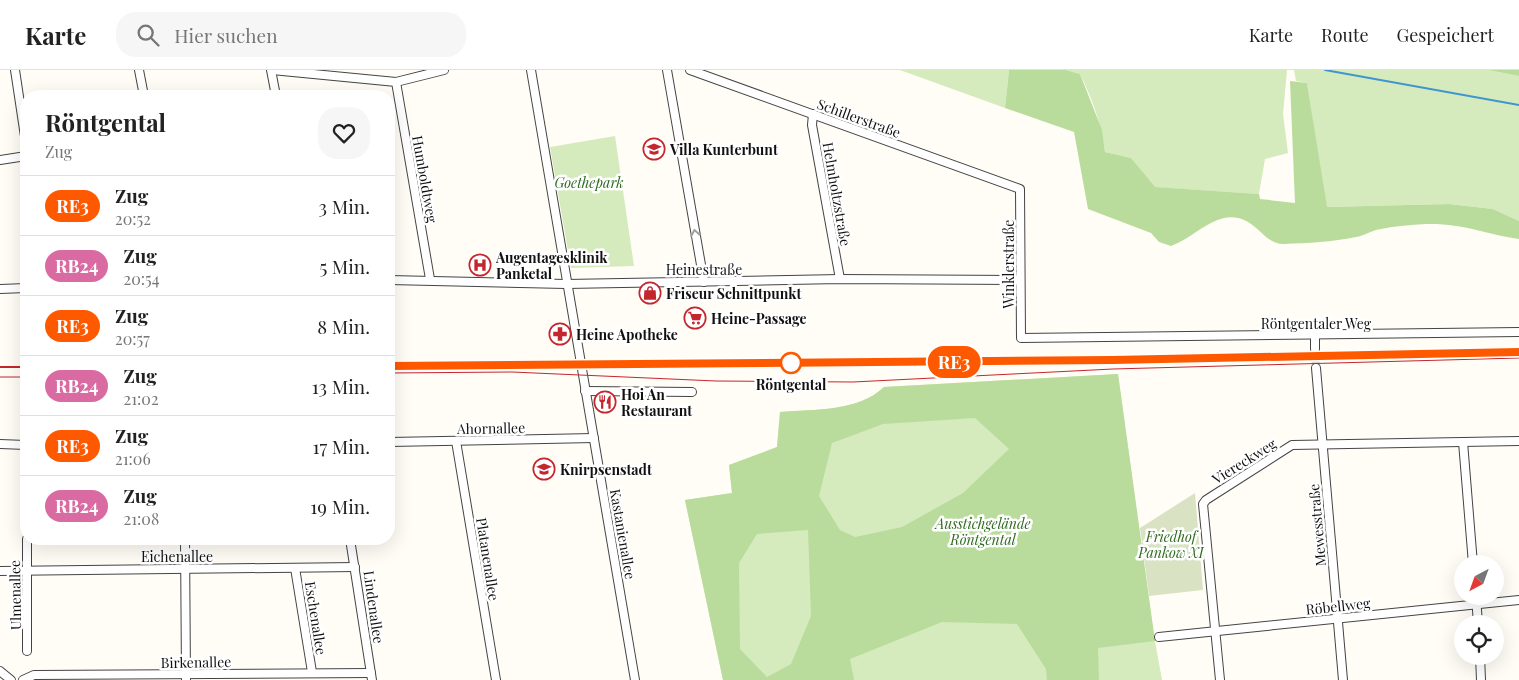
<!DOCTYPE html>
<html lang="de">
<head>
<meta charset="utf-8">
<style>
	body { margin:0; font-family:"Playfair Display",serif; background:#f6f6f6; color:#222; height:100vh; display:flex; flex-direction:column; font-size:19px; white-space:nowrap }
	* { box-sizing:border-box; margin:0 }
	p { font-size:16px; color:#767676 }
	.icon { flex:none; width:28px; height:28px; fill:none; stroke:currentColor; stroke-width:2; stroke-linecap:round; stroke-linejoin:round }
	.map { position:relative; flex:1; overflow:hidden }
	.side { position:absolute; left:20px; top:20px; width:375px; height:455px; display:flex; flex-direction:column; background:#fff; border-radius:20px; box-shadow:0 5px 20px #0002 }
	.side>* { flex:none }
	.badge { padding:0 10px; border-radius:16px; font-size:18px; line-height:32px }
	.needle { width:32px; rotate:221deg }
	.tools { position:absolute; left:1454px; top:485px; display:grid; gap:10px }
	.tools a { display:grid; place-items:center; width:50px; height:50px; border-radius:50%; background:#fff; box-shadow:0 5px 20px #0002; font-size:25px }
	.map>.badge { position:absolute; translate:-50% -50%; box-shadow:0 0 0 2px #fff }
	.round { display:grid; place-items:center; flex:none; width:52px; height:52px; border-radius:20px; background:#f6f6f6 }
	.head { display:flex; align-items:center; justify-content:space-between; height:85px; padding:0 25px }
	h1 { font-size:24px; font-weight:700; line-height:38px }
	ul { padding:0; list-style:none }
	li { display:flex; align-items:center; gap:15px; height:60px; padding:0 25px; border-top:1px solid #e0e0e0 }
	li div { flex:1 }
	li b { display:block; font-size:19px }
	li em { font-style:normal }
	li .badge { min-width:55px; font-weight:700; text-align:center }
	header { display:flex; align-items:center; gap:30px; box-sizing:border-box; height:70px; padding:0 25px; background:#fff; border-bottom:1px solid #e0e0e0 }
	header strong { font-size:24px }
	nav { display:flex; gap:28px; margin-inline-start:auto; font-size:18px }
	.search { width:350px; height:45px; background:#f6f6f6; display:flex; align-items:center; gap:12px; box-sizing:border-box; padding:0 18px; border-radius:20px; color:#767676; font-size:19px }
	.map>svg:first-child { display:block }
	.green { fill:#d5ebbd }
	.forest { fill:#b9dc9c; fill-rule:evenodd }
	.cemetery { fill:#d9e3c4 }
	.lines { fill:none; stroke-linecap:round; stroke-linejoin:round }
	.stream { stroke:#3f96cf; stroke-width:2 }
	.minor-tunnel { stroke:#dbdad3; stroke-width:8; stroke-dasharray:8 4; stroke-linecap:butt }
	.minor-casing { stroke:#444; stroke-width:10 }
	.minor { stroke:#fff; stroke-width:8 }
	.tram { stroke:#c4262e; stroke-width:1 }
	.rail { stroke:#c4262e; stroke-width:2 }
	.oneway { stroke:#a0a0a0 }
	.line-casing { stroke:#fff; stroke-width:11 }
	.line { stroke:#ff5900; stroke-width:8 }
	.stop-dot { fill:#fff; stroke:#ff5900; stroke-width:2.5 }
	.labels { text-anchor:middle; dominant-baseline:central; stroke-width:5; stroke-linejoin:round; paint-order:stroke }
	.street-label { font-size:14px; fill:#111; stroke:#fff }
	.poi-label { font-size:14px; font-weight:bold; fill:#111; stroke:#fff; text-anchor:start }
	.park-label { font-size:14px; font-style:italic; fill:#2f6b1f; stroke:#fff }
	.stop-label { font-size:14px; font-weight:bold; fill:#111; stroke:#fff }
</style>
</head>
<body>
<header>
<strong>Karte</strong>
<div class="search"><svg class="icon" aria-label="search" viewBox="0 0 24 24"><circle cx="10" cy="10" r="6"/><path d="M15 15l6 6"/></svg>Hier suchen</div>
<nav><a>Karte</a><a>Route</a><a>Gespeichert</a></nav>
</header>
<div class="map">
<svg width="1519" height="610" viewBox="0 0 1519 610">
	<rect width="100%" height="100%" fill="#fffdf5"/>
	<g class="green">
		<path d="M 900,0 L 1009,0 L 1005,38 Z"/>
		<path d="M 1066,0 L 1287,0 L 1283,44 L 1288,83 L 1265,89 L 1259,124 L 1151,117 L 1131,88 L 1105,82 C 1102,56 1092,28 1080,4 Z"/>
		<path d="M 1294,0 L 1488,0 L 1519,6 L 1519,151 L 1493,139 L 1449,134 L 1326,137 L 1307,13 L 1296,11 Z"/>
		<path d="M 615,66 L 634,196 L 571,198 L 550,77 Z"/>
		<path d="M 1118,304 L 1153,560 L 1162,610 L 723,610 L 685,430 L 732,423 L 729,395 L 777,377 L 780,342 C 815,339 858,342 884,317 Z"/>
	</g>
	<g class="forest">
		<path d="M 1009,0 L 1066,0 L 1080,4 L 1102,60 L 1105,82 L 1131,88 L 1155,117 L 1259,124 L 1260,129 L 1295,133 L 1290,11 L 1307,13 L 1327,137 L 1449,134 L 1493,139 L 1519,151 L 1519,169 C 1485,164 1463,153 1426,154 C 1411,155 1395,156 1381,159 C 1372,160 1364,166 1356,167 C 1332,172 1308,173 1284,174 C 1262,175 1255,142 1224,148 C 1204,153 1190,169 1171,176 L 1159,172 L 1151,163 L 1088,139 L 1074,62 L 1005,38 Z"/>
		<path d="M 1488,0 L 1519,0 L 1519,6 Z"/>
		<path d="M 1118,304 L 1155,571 L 1098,578 L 1099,610 L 1047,610 L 1046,599 L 1017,554 L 942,552 L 850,589 L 854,610 L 723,610 L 685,430 L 732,423 L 729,395 L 777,377 L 780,342 C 815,339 858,342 884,317 ZM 975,348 L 1009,379 L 963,423 L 902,457 L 855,467 L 840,460 L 819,426 L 832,373 L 883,354 ZM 808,460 L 811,546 L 791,594 L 767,607 L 740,579 L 739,493 L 757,464 Z"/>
	</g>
	<path class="cemetery" d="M 1195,423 L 1203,520 L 1149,526 L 1140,458 Z"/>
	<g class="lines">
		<path class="stream" d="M 1325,0 L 1519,35"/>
		<path class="minor-tunnel" d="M 1315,279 L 1316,298"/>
		<g class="minor-casing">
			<g id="minor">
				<path d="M 15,0 L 26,73"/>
				<path d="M 139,0 L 144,26"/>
				<path d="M 271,0 L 276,26"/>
				<path d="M 272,0 L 396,12 L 444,0"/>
				<path d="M 531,0 L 635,610"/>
				<path d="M 667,0 L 704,212"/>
				<path d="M 690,0 L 1020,119 L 1021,268 L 1519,262"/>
				<path d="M 396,12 L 430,209"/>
				<path d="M 813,44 L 812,55 L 840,209"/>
				<path d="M 0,90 L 26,86"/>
				<path d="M 389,210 L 566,214 L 840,209 L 1020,210"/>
				<path d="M 0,219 L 26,218"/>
				<path d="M 1315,265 L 1315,279"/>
				<path d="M 1316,298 L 1343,610"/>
				<path d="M 585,321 L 692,322"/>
				<path d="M 456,371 L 496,610"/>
				<path d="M 389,372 L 594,368"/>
				<path d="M 1463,372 L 1473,494"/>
				<path d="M 0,374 L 26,375"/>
				<path d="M 26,375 L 26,403"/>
				<path d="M 185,469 L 186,609"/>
				<path d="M 350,469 L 372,610"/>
				<path d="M 295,498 L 312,602"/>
				<path d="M 0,501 L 355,497"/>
				<path d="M 1476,526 L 1478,554"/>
				<path d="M 1159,567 L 1519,530"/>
				<path d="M 27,581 L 27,469"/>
				<path d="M 1480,586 L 1481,610"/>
				<path d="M 0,601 L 11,610"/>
				<path d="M 23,610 L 34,605 L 371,603"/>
				<path d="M 1220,610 L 1203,434 L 1206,430 L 1292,375 L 1519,371"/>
			</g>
		</g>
		<use href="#minor" class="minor"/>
		<g class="tram">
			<path d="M 389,303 L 512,302 L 716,311 L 853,312 L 1113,299 L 1519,288"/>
			<path d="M 0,307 L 26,307"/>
		</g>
		<g class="rail">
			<path d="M 389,296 L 1112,290 L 1519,282"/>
			<path d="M 0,297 L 26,297"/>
		</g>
	</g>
	<defs><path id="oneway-chevron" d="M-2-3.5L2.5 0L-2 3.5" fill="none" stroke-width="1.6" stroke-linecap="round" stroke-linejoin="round" transform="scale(1.25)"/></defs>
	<use class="oneway" href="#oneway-chevron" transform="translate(695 163) rotate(-100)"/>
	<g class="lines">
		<g class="line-casing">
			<path id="line" d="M 389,296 L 1112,290 L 1519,282"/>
		</g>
		<use href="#line" class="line"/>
	</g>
	<defs>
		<g id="school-ring" transform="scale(1.125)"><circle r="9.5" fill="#fff" stroke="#c4262e" stroke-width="1.5"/><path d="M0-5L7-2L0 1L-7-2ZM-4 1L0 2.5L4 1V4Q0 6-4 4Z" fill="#c4262e"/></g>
		<g id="hospital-ring" transform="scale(1.125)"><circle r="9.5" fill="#fff" stroke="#c4262e" stroke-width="1.5"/><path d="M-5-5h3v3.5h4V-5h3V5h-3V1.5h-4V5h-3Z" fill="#c4262e"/></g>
		<g id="shop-ring" transform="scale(1.125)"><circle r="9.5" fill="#fff" stroke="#c4262e" stroke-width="1.5"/><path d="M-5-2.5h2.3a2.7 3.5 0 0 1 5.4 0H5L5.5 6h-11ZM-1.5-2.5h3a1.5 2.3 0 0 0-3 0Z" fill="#c4262e"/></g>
		<g id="supermarket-ring" transform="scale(1.125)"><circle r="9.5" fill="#fff" stroke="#c4262e" stroke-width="1.5"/><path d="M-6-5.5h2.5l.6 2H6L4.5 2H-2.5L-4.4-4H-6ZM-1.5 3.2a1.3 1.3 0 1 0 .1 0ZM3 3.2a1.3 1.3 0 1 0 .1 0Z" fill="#c4262e"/></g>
		<g id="pharmacy-ring" transform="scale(1.125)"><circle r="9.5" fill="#fff" stroke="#c4262e" stroke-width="1.5"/><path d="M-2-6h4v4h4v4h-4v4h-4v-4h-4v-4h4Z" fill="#c4262e"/></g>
		<g id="restaurant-ring" transform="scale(1.125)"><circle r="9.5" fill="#fff" stroke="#c4262e" stroke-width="1.5"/><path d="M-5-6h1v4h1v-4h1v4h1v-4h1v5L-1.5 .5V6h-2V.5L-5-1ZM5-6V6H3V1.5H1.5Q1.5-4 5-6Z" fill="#c4262e"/></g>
	</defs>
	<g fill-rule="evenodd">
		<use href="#school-ring" x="654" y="79"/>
		<use href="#hospital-ring" x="480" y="195"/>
		<use href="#shop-ring" x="650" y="223"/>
		<use href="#supermarket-ring" x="695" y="248"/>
		<use href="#pharmacy-ring" x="560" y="264"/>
		<use href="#restaurant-ring" x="605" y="332"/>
		<use href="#school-ring" x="544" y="399"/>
	</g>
	<circle class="stop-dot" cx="791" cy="293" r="10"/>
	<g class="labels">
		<g class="street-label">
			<text transform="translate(859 48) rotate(20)">Schillerstraße</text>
			<text transform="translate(425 109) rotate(80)">Humboldtweg</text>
			<text transform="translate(837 124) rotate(80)">Helmholtzstraße</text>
			<text transform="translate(1008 194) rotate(-90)">Winklerstraße</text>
			<text x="704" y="199">Heinestraße</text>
			<text x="1316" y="253">Röntgentaler Weg</text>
			<text transform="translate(491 358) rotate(-1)">Ahornallee</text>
			<text transform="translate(1244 391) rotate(-32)">Viereckweg</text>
			<text transform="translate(1317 455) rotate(-95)">Mewesstraße</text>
			<text transform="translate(623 464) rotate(80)">Kastanienallee</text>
			<text x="177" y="486">Eichenallee</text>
			<text transform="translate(488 489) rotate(81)">Platanenallee</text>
			<text transform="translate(15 525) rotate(-91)">Ulmenallee</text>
			<text transform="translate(1338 536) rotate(-6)">Röbellweg</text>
			<text transform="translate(374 537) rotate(82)">Lindenallee</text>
			<text transform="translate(316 548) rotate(81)">Eschenallee</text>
			<text transform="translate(196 592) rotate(-1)">Birkenallee</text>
		</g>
		<g class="poi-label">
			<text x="670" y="79">Villa Kunterbunt</text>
			<text x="496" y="187">Augentagesklinik<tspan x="496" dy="16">Panketal</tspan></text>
			<text x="666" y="223">Friseur Schnittpunkt</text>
			<text x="711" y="248">Heine-Passage</text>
			<text x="576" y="264">Heine Apotheke</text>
			<text x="621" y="324">Hoi An<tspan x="621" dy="16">Restaurant</tspan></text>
			<text x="560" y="399">Knirpsenstadt</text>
		</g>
		<g class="park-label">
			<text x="589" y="112">Goethepark</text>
			<text x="983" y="453">Ausstichgelände<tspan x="983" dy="16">Röntgental</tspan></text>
			<text x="1171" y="466">Friedhof<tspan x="1171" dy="16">Pankow XI</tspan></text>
		</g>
		<g class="stop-label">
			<text x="791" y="314">Röntgental</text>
		</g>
	</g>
</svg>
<div class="tools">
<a><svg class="needle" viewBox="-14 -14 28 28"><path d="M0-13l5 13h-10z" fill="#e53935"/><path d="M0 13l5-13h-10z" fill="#767676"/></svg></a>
<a><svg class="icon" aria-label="locate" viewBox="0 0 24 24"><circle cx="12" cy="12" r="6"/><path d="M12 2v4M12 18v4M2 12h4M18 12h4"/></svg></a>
</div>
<b class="badge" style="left:954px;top:292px;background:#ff5900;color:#fff">RE3</b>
<section class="side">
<div class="head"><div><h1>Röntgental</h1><p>Zug</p></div><a class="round"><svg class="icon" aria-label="heart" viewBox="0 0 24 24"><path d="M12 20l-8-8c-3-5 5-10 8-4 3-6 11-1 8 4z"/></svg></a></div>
<ul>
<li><span class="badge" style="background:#ff5900;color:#fff">RE3</span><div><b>Zug</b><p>20:52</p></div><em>3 Min.</em></li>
<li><span class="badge" style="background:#da6ba2;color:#fff">RB24</span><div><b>Zug</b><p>20:54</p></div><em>5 Min.</em></li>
<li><span class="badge" style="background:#ff5900;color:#fff">RE3</span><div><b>Zug</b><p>20:57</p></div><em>8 Min.</em></li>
<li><span class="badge" style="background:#da6ba2;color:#fff">RB24</span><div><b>Zug</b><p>21:02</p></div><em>13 Min.</em></li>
<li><span class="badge" style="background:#ff5900;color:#fff">RE3</span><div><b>Zug</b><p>21:06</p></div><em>17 Min.</em></li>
<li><span class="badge" style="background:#da6ba2;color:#fff">RB24</span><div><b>Zug</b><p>21:08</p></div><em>19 Min.</em></li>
</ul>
</section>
</div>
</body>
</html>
